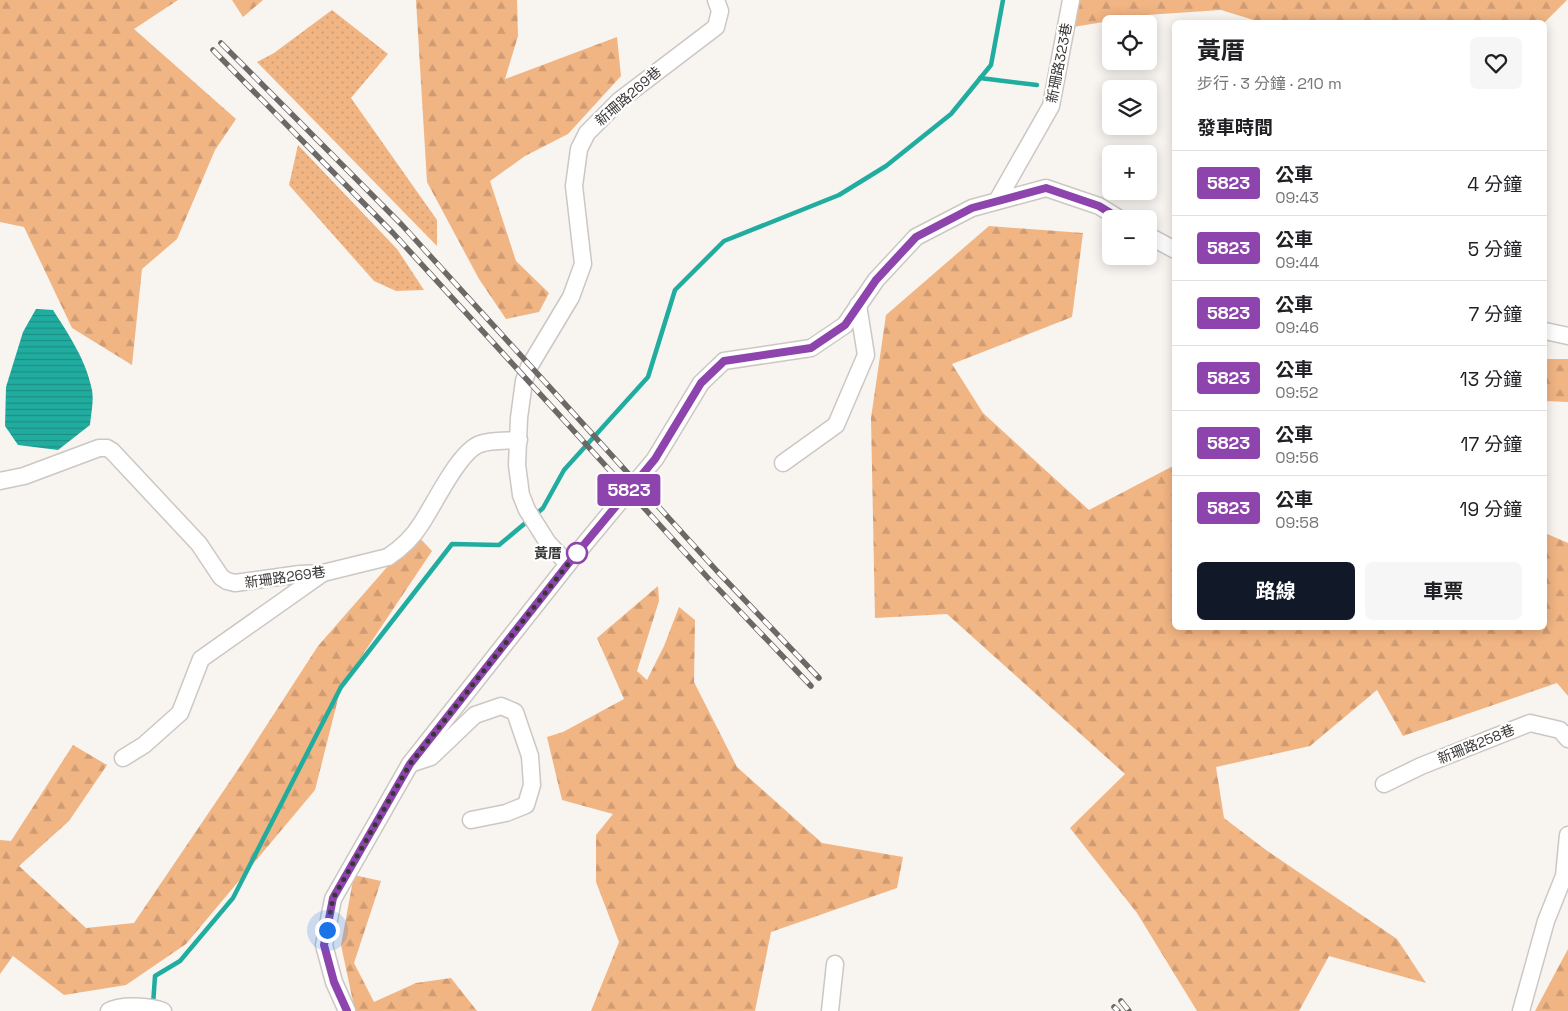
<!DOCTYPE html>
<html lang="zh-TW">
<head>
<meta charset="utf-8">
<style>
	body { margin:0; font-family:"Space Grotesk","Noto Sans TC",sans-serif; background:#f6f6f6; color:#202124; height:100vh; display:flex; flex-direction:column; font-size:19px; white-space:nowrap }
	* { box-sizing:border-box; margin:0 }
	p { font-size:16px; color:#757577 }
	.icon { flex:none; width:28px; height:28px; fill:none; stroke:currentColor; stroke-width:2; stroke-linecap:round; stroke-linejoin:round }
	.map { position:relative; flex:1; overflow:hidden }
	.side { position:absolute; left:1172px; top:20px; width:375px; height:610px; display:flex; flex-direction:column; background:#fff; border-radius:8px; box-shadow:0 2px 12px #0003 }
	.side>* { flex:none }
	.badge { padding:0 10px; border-radius:4px; font-size:18px; line-height:32px }
	.controls { position:absolute; left:1102px; top:15px; display:grid; gap:10px }
	.controls a { display:grid; place-items:center; width:55px; height:55px; border-radius:8px; background:#fff; box-shadow:0 2px 12px #0003; font-size:25px }
	.you { position:absolute; width:25px; height:25px; margin:-12px; border:4px solid #fff; border-radius:50%; background:#1a73e8; box-shadow:0 0 0 8px #1a73e833 }
	.map>.badge { position:absolute; translate:-50% -50%; box-shadow:0 0 0 2px #fff }
	h2 { padding:0 25px; font-size:19px; line-height:45px }
	.round { display:grid; place-items:center; flex:none; width:52px; height:52px; border-radius:8px; background:#f6f6f6 }
	.summary { display:flex; align-items:center; justify-content:space-between; height:85px; padding:0 25px }
	h1 { font-size:24px; font-weight:700; line-height:38px }
	.cta { display:flex; gap:10px; margin-top:auto; padding:10px 25px }
	.cta a { flex:1; height:58px; border-radius:8px; background:#111827; color:#fff; font-size:20px; font-weight:700; line-height:58px; text-align:center }
	.cta a+a { background:#f6f6f6; color:#202124 }
	ul { padding:0; list-style:none }
	li { display:flex; align-items:center; gap:15px; height:65px; padding:0 25px; border-top:1px solid #e0e0e0 }
	li div { flex:1 }
	li b { display:block; font-size:19px }
	li em { font-style:normal }
	li .badge { min-width:55px; font-weight:700; text-align:center }
	.map>svg:first-child { display:block }
	.green { fill:url(#green-dots) }
	.forest { fill:url(#forest-firs) }
	.water { fill:url(#water-rules) }
	.lines { fill:none; stroke-linecap:round; stroke-linejoin:round }
	.stream { stroke:#20ada0; stroke-width:4.5 }
	.minor-casing { stroke:#ccc7c4; stroke-width:19 }
	.minor { stroke:#fff; stroke-width:16 }
	.rail-casing { stroke:#6b6866; stroke-width:5.5 }
	.rail { stroke:#fff; stroke-width:4; stroke-dasharray:11; stroke-linecap:butt }
	.line-casing { stroke:#fff; stroke-width:11 }
	.line { stroke:#8e44ad; stroke-width:8 }
	.walk { stroke:#393736; stroke-width:5; stroke-dasharray:0 9 }
	.stop-dot { fill:#fff; stroke:#8e44ad; stroke-width:2.5 }
	.labels { text-anchor:middle; dominant-baseline:central; stroke-width:4.5; stroke-linejoin:round; paint-order:stroke }
	.street-label { font-size:14px; fill:#393736; stroke:#fff }
	.stop-label { font-size:14px; font-weight:bold; fill:#393736; stroke:#fff; text-anchor:end }
</style>
</head>
<body>
<div class="map">
<svg width="1568" height="1011" viewBox="0 0 1568 1011">
	<defs>
		<pattern id="green-dots" width="8" height="8" patternUnits="userSpaceOnUse" patternTransform="scale(1.25)"><rect width="8" height="8" fill="#f1b483"/><path d="M2 2h.1M6 6h.1" fill="none" stroke="#cf9b72" stroke-width="1.8" stroke-linecap="round"/></pattern>
		<pattern id="forest-firs" width="22" height="20" patternUnits="userSpaceOnUse" patternTransform="scale(1.25)"><rect width="22" height="20" fill="#f1b483"/><path d="M5 1l3.5 6h-7zM16 11l3.5 6h-7z" fill="#cf9b72"/></pattern>
		<pattern id="water-rules" width="6" height="5" patternUnits="userSpaceOnUse" patternTransform="scale(1.25)"><rect width="6" height="5" fill="#20ada0"/><path d="M0 2.5h6" fill="none" stroke="#1d8e83"/></pattern>
	</defs>
	<rect width="100%" height="100%" fill="#f8f4f0"/>
	<g class="green">
		<path d="M 332,10 L 388,54 L 351,98 L 437,220 L 437,246 L 257,62 L 274,53 Z"/>
		<path d="M 298,145 L 397,249 L 424,290 L 396,291 L 374,281 L 289,185 Z"/>
	</g>
	<g class="forest">
		<path d="M 0,0 L 178,0 L 134,29 L 236,119 L 215,150 L 177,239 L 142,269 L 132,365 L 72,328 L 24,227 L 0,222 Z"/>
		<path d="M 232,0 L 263,0 L 243,17 Z"/>
		<path d="M 416,0 L 517,0 L 518,36 L 505,79 L 617,37 L 621,76 L 568,134 L 525,156 L 490,181 L 516,261 L 549,293 L 539,312 L 506,319 L 479,279 L 427,182 Z"/>
		<path d="M 1067,0 L 1567,0 L 1545,22 L 1260,22 L 1221,10 L 1146,15 L 1067,28 Z"/>
		<path d="M 989,226 L 1083,233 L 1072,317 L 952,364 L 983,413 L 1089,510 L 1175,465 L 1175,628 L 1545,628 L 1545,533 L 1568,543 L 1568,696 L 1557,683 L 1403,736 L 1377,690 L 1310,746 L 1216,767 L 1224,818 L 1266,850 L 1397,939 L 1426,983 L 1329,956 L 1299,1011 L 1197,1011 L 1137,913 L 1070,828 L 1125,774 L 947,614 L 875,618 L 871,418 L 886,315 Z"/>
		<path d="M 1545,359 L 1568,359 L 1568,402 L 1545,401 Z"/>
		<path d="M 416,534 L 432,551 L 341,687 L 315,790 L 186,944 L 126,985 L 64,995 L 13,956 L 0,974 L 0,840 L 11,841 L 73,745 L 107,765 L 69,821 L 19,866 L 86,928 L 134,923 L 239,768 L 318,646 Z"/>
		<path d="M 658,586 L 659,601 L 637,671 L 647,680 L 664,646 L 679,607 L 695,620 L 694,682 L 737,767 L 822,843 L 903,857 L 897,888 L 771,932 L 755,1011 L 591,1011 L 619,942 L 596,882 L 596,835 L 613,814 L 562,800 L 547,737 L 563,732 L 624,699 L 597,638 Z"/>
		<path d="M 354,875 L 381,881 L 354,963 L 374,1002 L 416,983 L 451,978 L 477,1011 L 355,1011 L 341,945 Z"/>
		<path d="M 1568,949 L 1568,1011 L 1535,1011 Z"/>
	</g>
	<path class="water" d="M 36,309 L 53,310 C 69,335 86,360 92,390 C 94,401 91,414 90,425 L 58,450 L 18,445 L 5,426 L 6,387 L 23,332 Z"/>
	<g class="lines">
		<g class="stream">
			<path d="M 980,78 L 1037,85"/>
			<path d="M 535,515 L 543,508 L 564,470 L 648,377 L 675,290 L 724,241 L 839,195 L 886,166 L 951,114 L 991,65 L 1003,0"/>
			<path d="M 153,1005 L 155,976 L 180,961 L 233,898 L 341,687 L 452,544 L 499,545 L 529,520"/>
		</g>
		<g class="minor-casing">
			<g id="minor">
				<path d="M 997,201 L 1051,106 L 1071,0"/>
				<path d="M 1149,236 L 1175,250"/>
				<path d="M 1545,331 L 1568,336"/>
				<path d="M 783,463 L 836,425 L 866,355 L 858,305"/>
				<path d="M 0,481 L 24,476 L 99,448 L 107,448 L 112,451 L 199,544 L 221,577 L 227,581 L 235,583 L 300,574 L 323,573 L 388,557 C 400,549 413,537 421,524 C 434,505 459,451 480,444 C 491,440 507,441 519,440"/>
				<path d="M 568,564 L 548,543 L 527,510 L 521,495 L 517,465 L 519,418 L 524,381 L 529,367 L 571,297 L 583,264 L 574,186 L 579,149 L 587,133 L 620,100 L 716,27 L 720,11 L 716,0"/>
				<path d="M 123,758 L 144,745 L 180,713 L 201,659 L 323,573"/>
				<path d="M 410,764 L 431,757 L 475,715 L 501,706 L 515,712 L 530,756 L 532,785 L 526,805 L 506,813 L 471,820"/>
				<path d="M 1384,784 L 1421,766 L 1530,723 L 1560,730 L 1568,739"/>
				<path d="M 109,1011 C 121,1004 150,1006 163,1011"/>
				<path d="M 347,1011 L 334,982 L 324,945 L 333,899 L 410,764 L 568,564 L 655,459 L 701,383 L 724,361 L 811,348 L 845,325 L 876,280 L 916,237 L 972,208 L 1046,188 L 1099,206 L 1120,219"/>
				<path d="M 830,1011 L 835,964"/>
				<path d="M 1521,1011 L 1546,921 L 1564,876 L 1568,835"/>
			</g>
		</g>
		<use href="#minor" class="minor"/>
		<g class="rail-casing">
			<g id="rail">
				<path d="M 221,43 L 402,225 L 717,571 L 819,678"/>
				<path d="M 213,50 L 393,233 L 709,579 L 811,686"/>
				<path d="M 1121,1001 L 1129,1011"/>
				<path d="M 1114,1007 L 1118,1011"/>
			</g>
		</g>
		<use href="#rail" class="rail"/>
	</g>
	<g class="lines">
		<g class="line-casing">
			<path id="line" d="M 347,1011 L 334,982 L 324,945 L 333,898 L 410,764 L 568,564 L 655,459 L 701,383 L 724,361 L 811,348 L 845,325 L 876,280 L 916,237 L 972,208 L 1046,188 L 1099,206 L 1120,219"/>
		</g>
		<use href="#line" class="line"/>
		<path class="walk" d="M 327,930 L 333,898 L 410,764 L 580,549 L 577,553"/>
	</g>
	<circle class="stop-dot" cx="577" cy="553" r="10"/>
	<g class="labels">
		<g class="street-label">
			<text transform="translate(1059 63) rotate(-79)">新珊路323巷</text>
			<text transform="translate(628 96) rotate(-41)">新珊路269巷</text>
			<text transform="translate(285 577) rotate(-8)">新珊路269巷</text>
			<text transform="translate(1476 744) rotate(-22)">新珊路258巷</text>
		</g>
		<g class="stop-label">
			<text x="562" y="553">黃厝</text>
		</g>
	</g>
</svg>
<div class="controls">
<a><svg class="icon" aria-label="locate" viewBox="0 0 24 24"><circle cx="12" cy="12" r="6"/><path d="M12 2v4M12 18v4M2 12h4M18 12h4"/></svg></a>
<a><svg class="icon" aria-label="layers" viewBox="0 0 24 24"><path d="M12 4l9 5-9 5-9-5zM3 14l9 5 9-5"/></svg></a>
<a>+</a>
<a>−</a>
</div>
<div class="you" style="left:327px;top:930px"></div>
<b class="badge" style="left:629px;top:490px;background:#8e44ad;color:#fff">5823</b>
<section class="side">
<div class="summary"><div><h1>黃厝</h1><p>步行 · 3 分鐘 · 210 m</p></div><a class="round"><svg class="icon" aria-label="heart" viewBox="0 0 24 24"><path d="M12 20l-8-8c-3-5 5-10 8-4 3-6 11-1 8 4z"/></svg></a></div>
<h2>發車時間</h2>
<ul>
<li><span class="badge" style="background:#8e44ad;color:#fff">5823</span><div><b>公車</b><p>09:43</p></div><em>4 分鐘</em></li>
<li><span class="badge" style="background:#8e44ad;color:#fff">5823</span><div><b>公車</b><p>09:44</p></div><em>5 分鐘</em></li>
<li><span class="badge" style="background:#8e44ad;color:#fff">5823</span><div><b>公車</b><p>09:46</p></div><em>7 分鐘</em></li>
<li><span class="badge" style="background:#8e44ad;color:#fff">5823</span><div><b>公車</b><p>09:52</p></div><em>13 分鐘</em></li>
<li><span class="badge" style="background:#8e44ad;color:#fff">5823</span><div><b>公車</b><p>09:56</p></div><em>17 分鐘</em></li>
<li><span class="badge" style="background:#8e44ad;color:#fff">5823</span><div><b>公車</b><p>09:58</p></div><em>19 分鐘</em></li>
</ul>
<div class="cta"><a>路線</a><a>車票</a></div>
</section>
</div>
</body>
</html>
